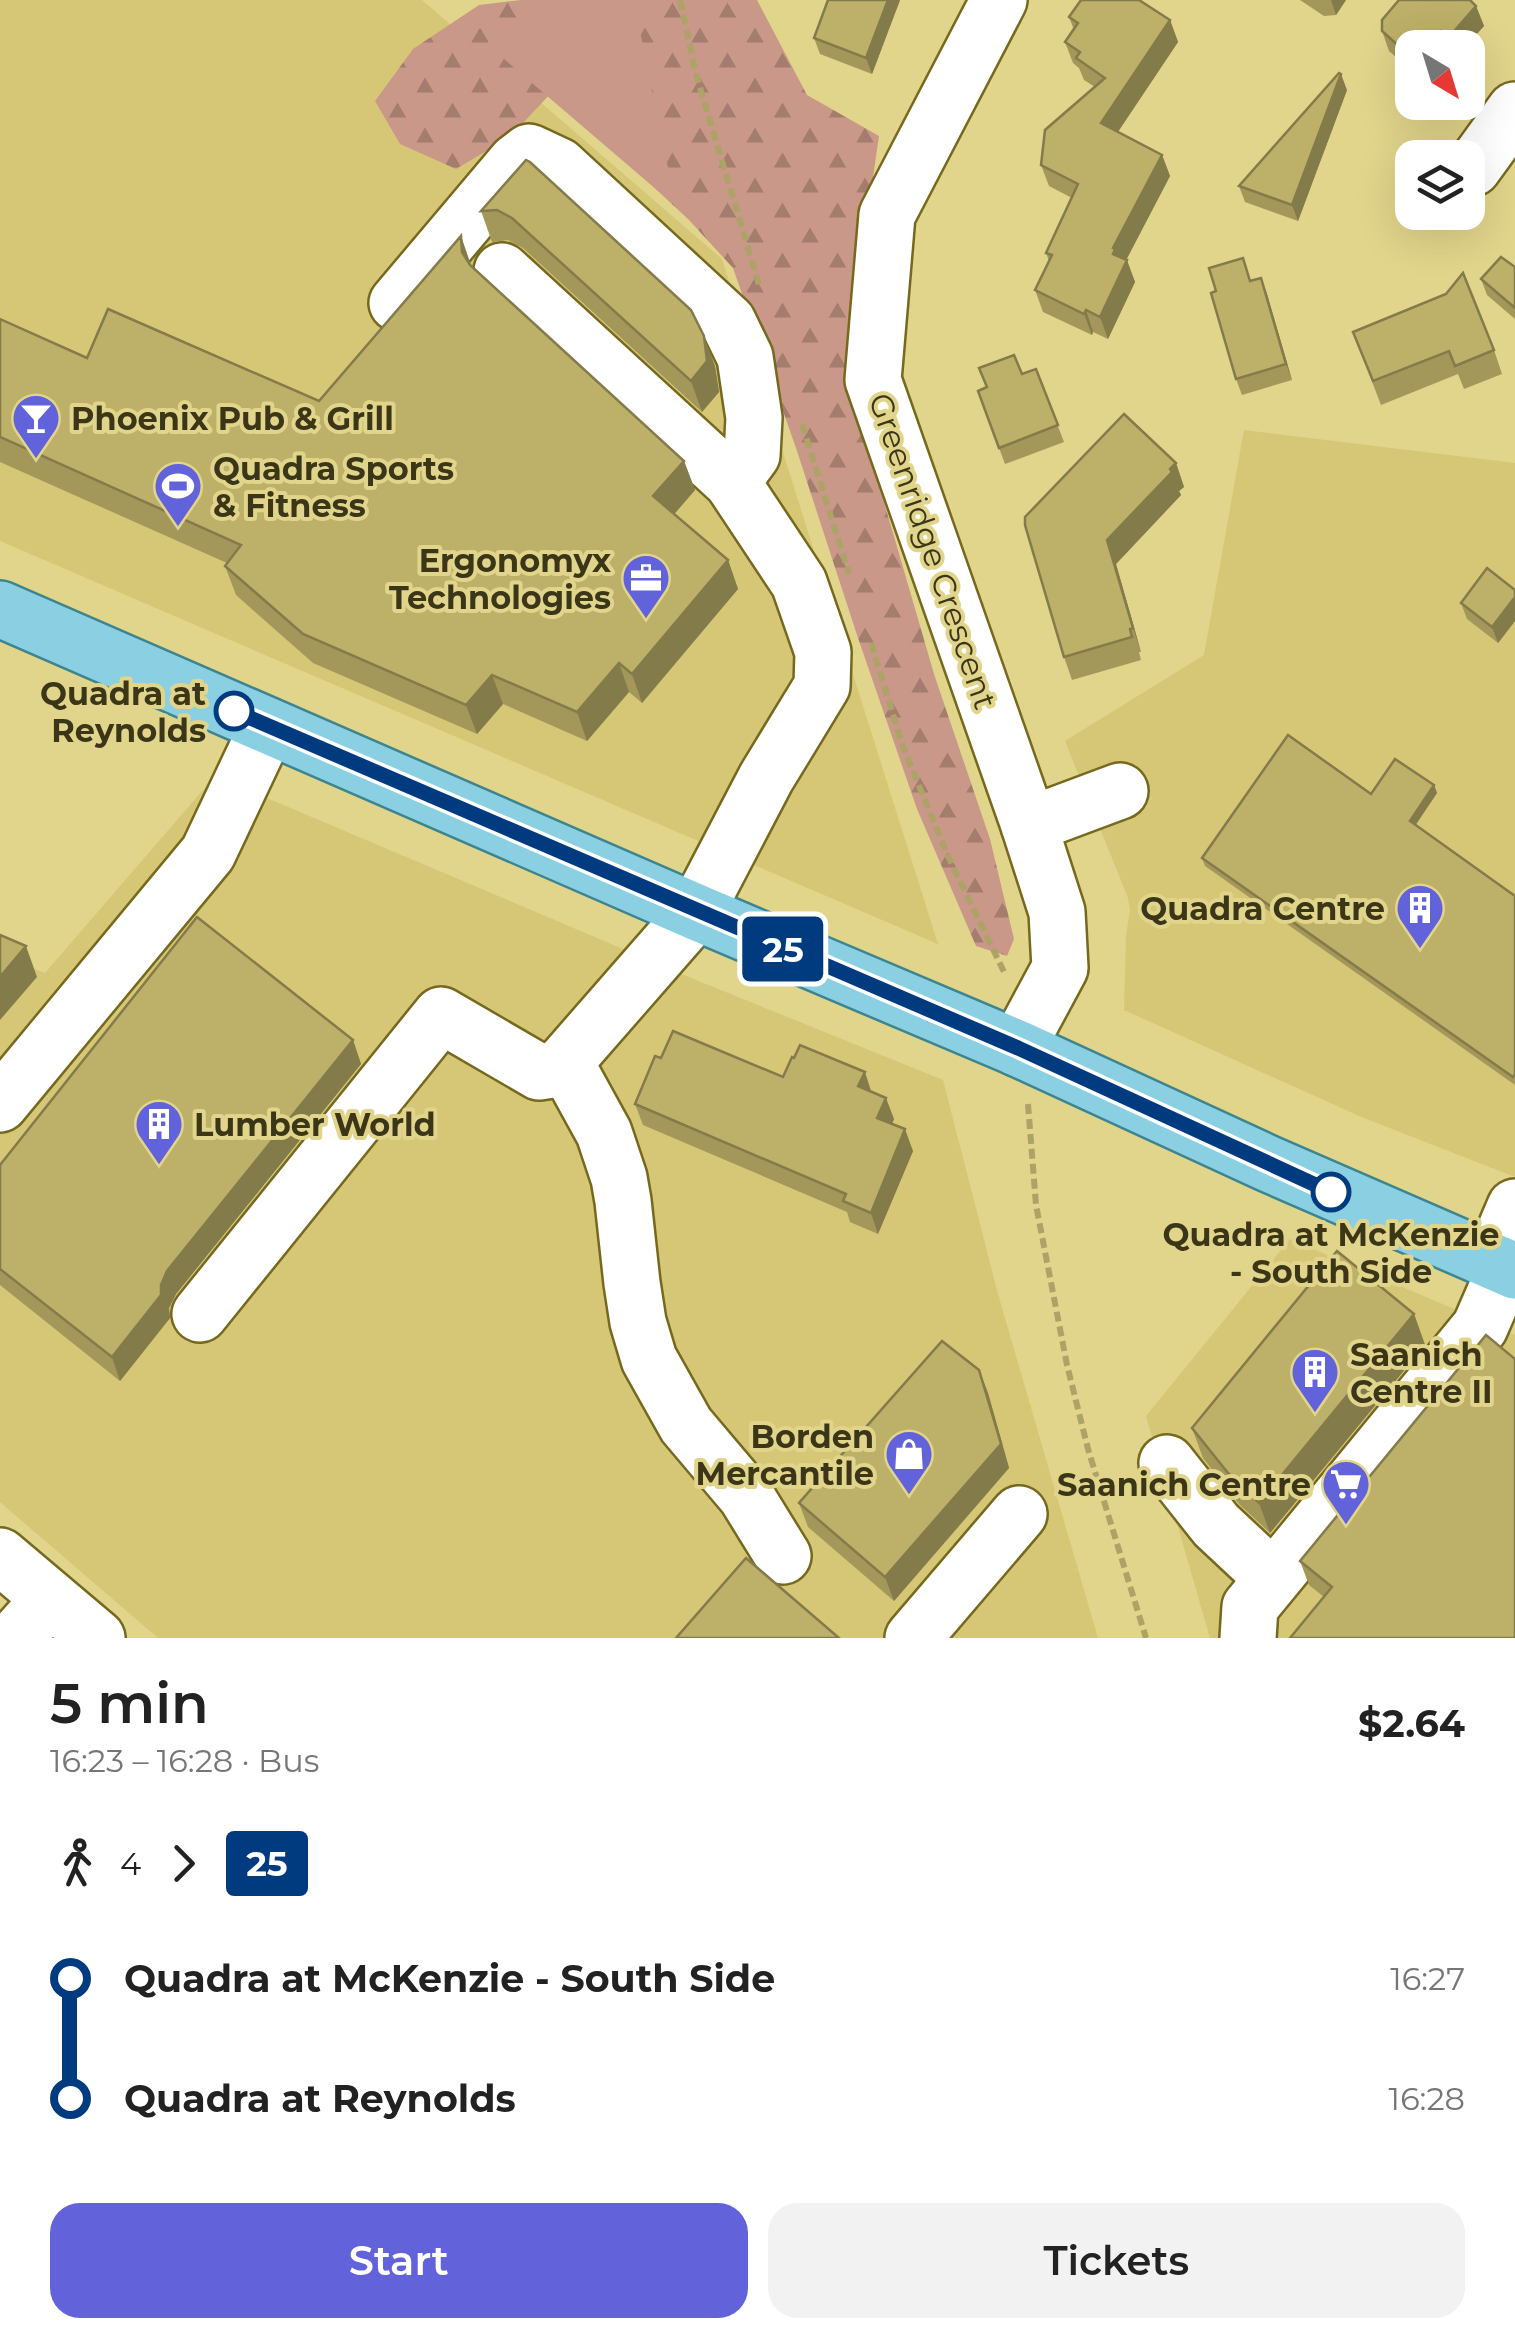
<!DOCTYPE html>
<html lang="en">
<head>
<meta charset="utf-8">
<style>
	body { margin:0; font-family:Montserrat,sans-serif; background:#f2f2f2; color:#222; height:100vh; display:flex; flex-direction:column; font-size:38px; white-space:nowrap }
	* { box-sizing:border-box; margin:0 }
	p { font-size:32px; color:#767676 }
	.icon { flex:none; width:55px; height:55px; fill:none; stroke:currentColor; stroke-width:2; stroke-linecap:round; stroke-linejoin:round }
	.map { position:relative; height:1638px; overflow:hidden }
	.details { display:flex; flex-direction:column; background:#fff; flex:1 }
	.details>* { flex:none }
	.badge { padding:0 20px; border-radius:8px; font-size:35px; line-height:65px }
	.needle { width:65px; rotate:142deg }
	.tools { position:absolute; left:1395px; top:30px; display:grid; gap:20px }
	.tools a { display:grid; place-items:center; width:90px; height:90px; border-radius:20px; background:#fff; box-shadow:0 10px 40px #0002; font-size:50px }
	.map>.badge { position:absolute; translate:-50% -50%; box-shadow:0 0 0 5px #fff }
	.legs { display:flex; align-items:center; gap:15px; height:110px; padding:0 50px; font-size:32px }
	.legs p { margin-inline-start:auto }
	.overview { display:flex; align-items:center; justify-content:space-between; height:170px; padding:0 50px }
	h1 { font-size:55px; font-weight:600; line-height:75px }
	.primary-button { display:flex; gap:20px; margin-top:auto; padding:20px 50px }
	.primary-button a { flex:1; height:115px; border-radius:30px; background:#6262db; color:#fff; font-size:40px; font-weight:600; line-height:115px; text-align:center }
	.primary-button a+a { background:#f2f2f2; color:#222 }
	ul { padding:0 50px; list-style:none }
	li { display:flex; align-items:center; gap:35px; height:120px; font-size:38px }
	li i { display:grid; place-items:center; width:15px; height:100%; margin:0 12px; background:currentColor }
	li i::after { content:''; width:25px; height:25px; margin:-12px; border:8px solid; border-radius:50%; background:#fff }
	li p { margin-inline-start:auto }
	li:first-child i { background:linear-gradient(#0000 50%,currentColor 0) }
	li:last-child i { background:linear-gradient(currentColor 50%,#0000 0) }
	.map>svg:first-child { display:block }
	.built { fill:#d6c776 }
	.forest { fill:url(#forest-firs) }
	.park { fill:#c99888 }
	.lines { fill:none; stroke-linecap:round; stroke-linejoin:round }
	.minor-casing { stroke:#76691e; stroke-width:60 }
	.major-casing { stroke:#3d858e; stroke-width:60 }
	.path { stroke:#ada367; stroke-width:6; stroke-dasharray:10 5; stroke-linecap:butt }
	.minor { stroke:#fff; stroke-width:55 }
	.major { stroke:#8bd0e2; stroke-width:55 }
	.wall { fill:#a3975a }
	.shaded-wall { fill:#847b4a }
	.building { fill:#bdb069; stroke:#847b4a; stroke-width:2.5 }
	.line-1-casing { stroke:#fff; stroke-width:22 }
	.line-1 { stroke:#003b80; stroke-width:15 }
	.stop-1-dot { fill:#fff; stroke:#003b80; stroke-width:5 }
	.labels { text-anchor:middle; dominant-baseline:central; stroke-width:8; stroke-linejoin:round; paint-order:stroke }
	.poi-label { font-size:32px; font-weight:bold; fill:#3c3618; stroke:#e1d48b; text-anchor:start }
	.street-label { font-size:32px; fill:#3c3618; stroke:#e1d48b }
	.stop-label { font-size:32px; font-weight:bold; fill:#3c3618; stroke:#e1d48b; text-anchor:end }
</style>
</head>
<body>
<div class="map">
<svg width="1515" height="1638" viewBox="0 0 1515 1638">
	<defs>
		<pattern id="forest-firs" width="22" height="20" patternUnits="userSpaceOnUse" patternTransform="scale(2.5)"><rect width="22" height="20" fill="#c99888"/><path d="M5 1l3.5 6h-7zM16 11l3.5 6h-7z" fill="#a47d6e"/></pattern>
	</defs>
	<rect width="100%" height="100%" fill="#e1d48b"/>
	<g class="built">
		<path d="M 0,0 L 422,0 L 722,259 L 938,944 L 0,541 Z"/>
		<path d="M 1244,430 L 1515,463 L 1515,1177 L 1359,1116 L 1124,1010 L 1126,936 L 1130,910 L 1128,898 L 1065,741 L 1204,655 Z"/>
		<path d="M 215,776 L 701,982 L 943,1080 L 998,1294 L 1098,1638 L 158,1638 L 0,1502 L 0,955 L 45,973 Z"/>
		<path d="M 1290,1239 L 1515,1335 L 1515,1638 L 1210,1638 L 1146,1416 Z"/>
	</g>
	<path class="forest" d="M 521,0 L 757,0 L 807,95 L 879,136 L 869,205 L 850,385 L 934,674 L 990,839 L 1014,939 L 1007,956 L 976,946 L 917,809 L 858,638 L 797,451 L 733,268 L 689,220 L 552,92 L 510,137 L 456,169 L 400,144 L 375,101 L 413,49 L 479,5 Z"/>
	<path class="park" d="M 527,0 L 634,0 L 663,147 L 678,208 L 504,59 Z"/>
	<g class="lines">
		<g class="minor-casing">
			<g id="minor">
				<path d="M 999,0 L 887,215 L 873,380 L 1029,825 L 1057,912 L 1060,968 L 1017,1048"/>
				<path d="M 1473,168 L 1515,110"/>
				<path d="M 397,303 L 516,162 L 529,152 L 559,166 L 728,322 L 745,357 L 754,418 L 752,455 L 732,482"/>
				<path d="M 1029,825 L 1120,791"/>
				<path d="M 565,1062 L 604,1133 L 619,1178 L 623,1201 L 632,1283 L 638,1322 L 649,1359 L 686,1425 L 746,1496 L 783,1556"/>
				<path d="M 0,1104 L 208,853 L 268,726"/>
				<path d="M 1492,1261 L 1515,1207"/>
				<path d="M 200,1314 L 441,1015 L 539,1072 L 558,1069 L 565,1062 L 696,912 L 766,778 L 822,686 L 823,652 L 799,583 L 732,482 L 502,271"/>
				<path d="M 1167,1463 L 1216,1525 L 1263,1569"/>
				<path d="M 0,1556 L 97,1638"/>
				<path d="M 15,1638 L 50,1599"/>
				<path d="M 913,1638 L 1019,1514"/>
				<path d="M 1248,1638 L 1250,1607 L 1480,1327 L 1506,1267"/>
			</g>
		</g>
		<g class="major-casing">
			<path id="major" d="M 0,609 L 696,912 L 1017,1048 L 1269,1164 L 1515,1271"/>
		</g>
		<g class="path">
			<path d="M 680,0 L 696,74 L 760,288"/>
			<path d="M 802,424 L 849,574"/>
			<path d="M 871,643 L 903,747 L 948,856 L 1005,974"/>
			<path d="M 1028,1104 L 1036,1205 L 1067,1365 L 1088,1449 L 1146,1638"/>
		</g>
		<use href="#minor" class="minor"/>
		<use href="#major" class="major"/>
	</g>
	<g class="wall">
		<path d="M 900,0 L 872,74 L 820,54 L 814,38 Z"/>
		<path d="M 1300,0 L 1346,0 L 1336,15 L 1324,16 Z"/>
		<path d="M 1476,6 L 1484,26 L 1464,48 L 1412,48 L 1412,71 L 1389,51 L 1382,31 Z"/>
		<path d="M 1069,17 L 1170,20 L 1178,42 L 1118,132 L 1162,155 L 1170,176 L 1126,260 L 1135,282 L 1108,339 L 1093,332 L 1092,335 L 1043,312 L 1035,290 L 1049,261 L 1046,253 L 1072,198 L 1049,186 L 1041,165 L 1095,87 L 1084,80 L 1079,68 L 1073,63 L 1065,42 L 1074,30 Z"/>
		<path d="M 1347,90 L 1298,221 L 1245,202 L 1239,186 Z"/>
		<path d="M 526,160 L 715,366 L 719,392 L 702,412 L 523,248 L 508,240 L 492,242 L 481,211 Z"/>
		<path d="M 471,266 L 684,461 L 695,490 L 674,514 L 728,560 L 738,589 L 642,703 L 629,692 L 587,741 L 503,704 L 477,734 L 313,663 L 236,595 L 225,566 L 227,563 L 0,462 L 0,319 L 87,358 L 319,401 Z"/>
		<path d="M 1515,267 L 1515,319 L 1487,295 L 1481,279 Z"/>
		<path d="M 1261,278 L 1292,380 L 1242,395 L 1236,379 L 1251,281 Z"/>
		<path d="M 1353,332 L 1494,350 L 1502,374 L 1464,389 L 1458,374 L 1381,405 Z"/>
		<path d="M 1036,369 L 1064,442 L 1005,464 L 978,391 Z"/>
		<path d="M 1176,463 L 1184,487 L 1179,491 L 1181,495 L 1116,564 L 1141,652 L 1139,652 L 1141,660 L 1072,680 L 1064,657 L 1025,525 Z"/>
		<path d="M 1515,590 L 1515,621 L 1498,643 L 1467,619 L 1461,603 Z"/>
		<path d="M 1434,785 L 1437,793 L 1415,825 L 1515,896 L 1515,1085 L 1205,866 L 1202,858 L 1371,794 Z"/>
		<path d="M 353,1040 L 361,1064 L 176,1294 L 169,1308 L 170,1318 L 120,1381 L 0,1285 L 0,1165 Z"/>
		<path d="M 661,1058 L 783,1077 L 794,1058 L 872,1092 L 894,1119 L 892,1124 L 913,1151 L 878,1234 L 850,1222 L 847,1212 L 643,1125 L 635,1104 Z"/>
		<path d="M 1414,1314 L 1425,1345 L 1270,1533 L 1239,1504 L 1203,1458 L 1192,1428 Z"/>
		<path d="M 1515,1359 L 1324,1597 L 1309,1585 L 1300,1561 Z"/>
		<path d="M 979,1370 L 988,1393 L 1009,1468 L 894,1601 L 808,1527 L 799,1503 Z"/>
	</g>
	<g class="shaded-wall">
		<path d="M 888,0 L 900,0 L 872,74 L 866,58 Z"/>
		<path d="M 1331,0 L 1346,0 L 1336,15 Z"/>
		<path d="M 1476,6 L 1484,26 L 1464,48 L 1452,48 L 1449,37 Z"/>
		<path d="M 1170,20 L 1178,42 L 1109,145 L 1101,123 Z"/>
		<path d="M 1441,31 L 1447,48 L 1426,48 Z"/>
		<path d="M 1341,74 L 1347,90 L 1298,221 L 1292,205 Z"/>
		<path d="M 1162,155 L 1170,176 L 1122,268 L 1127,260 L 1135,282 L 1108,339 L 1100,317 L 1113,248 Z"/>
		<path d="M 461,236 L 471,265 L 462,252 Z"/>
		<path d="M 1261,278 L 1267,294 L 1292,380 L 1286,364 Z"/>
		<path d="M 1086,310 L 1093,332 L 1092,335 L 1084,314 Z"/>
		<path d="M 704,336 L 715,366 L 719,392 L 702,412 L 691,381 Z"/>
		<path d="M 684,461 L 695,490 L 664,526 L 653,496 Z"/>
		<path d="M 1176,463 L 1184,487 L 1179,491 L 1181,495 L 1116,564 L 1141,652 L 1133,628 L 1107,540 Z"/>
		<path d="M 728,560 L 738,589 L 642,703 L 632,674 Z"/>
		<path d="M 1515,597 L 1515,621 L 1498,643 L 1492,627 Z"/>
		<path d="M 619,663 L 629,692 L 587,741 L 577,712 Z"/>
		<path d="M 492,675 L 503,704 L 477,734 L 466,705 Z"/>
		<path d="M 1434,785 L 1437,793 L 1413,829 L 1410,821 Z"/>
		<path d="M 26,946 L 37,977 L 0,1020 L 0,977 Z"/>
		<path d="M 353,1040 L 361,1064 L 176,1294 L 169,1308 L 170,1318 L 120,1381 L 112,1357 L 161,1285 L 167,1271 Z"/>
		<path d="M 865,1072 L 872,1094 L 858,1086 Z"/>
		<path d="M 886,1098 L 894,1119 L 885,1139 L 877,1118 Z"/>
		<path d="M 905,1129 L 913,1151 L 878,1234 L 871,1213 Z"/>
		<path d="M 1414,1314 L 1425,1345 L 1270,1533 L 1259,1503 Z"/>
		<path d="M 979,1370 L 988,1393 L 1009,1468 L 894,1601 L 885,1577 Z"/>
	</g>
	<g class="building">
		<path d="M 828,0 L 888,0 L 866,58 L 814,38 Z"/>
		<path d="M 1081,0 L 1139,0 L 1170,20 L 1101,123 L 1162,155 L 1113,248 L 1115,249 L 1113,254 L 1127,260 L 1100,317 L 1086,310 L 1084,314 L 1035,290 L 1052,255 L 1046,253 L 1078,184 L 1041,165 L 1045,130 L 1105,78 L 1076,58 L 1080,52 L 1065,42 L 1078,23 L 1069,17 Z"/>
		<path d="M 1399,0 L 1470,0 L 1476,6 L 1449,37 L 1441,31 L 1426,48 L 1412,48 L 1412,58 L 1382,31 L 1382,20 Z"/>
		<path d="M 1339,73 L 1341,74 L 1292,205 L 1239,186 Z"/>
		<path d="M 526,160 L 530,162 L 691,310 L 704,336 L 707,361 L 691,381 L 512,218 L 497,210 L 481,211 Z"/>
		<path d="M 461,236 L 462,252 L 470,265 L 684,461 L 653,496 L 728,560 L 632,674 L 619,663 L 577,712 L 492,675 L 466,705 L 303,634 L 225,566 L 241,545 L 0,437 L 0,319 L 87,358 L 108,309 L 319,401 Z"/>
		<path d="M 1501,257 L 1515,267 L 1515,308 L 1481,279 Z"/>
		<path d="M 1243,258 L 1250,281 L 1261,278 L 1286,364 L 1236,379 L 1211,293 L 1216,291 L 1209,268 Z"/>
		<path d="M 1463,273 L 1494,350 L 1455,366 L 1449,351 L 1373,381 L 1353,332 L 1446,294 Z"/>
		<path d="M 1014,355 L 1022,374 L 1036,369 L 1058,425 L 999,448 L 978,391 L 987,387 L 979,368 Z"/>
		<path d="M 1124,414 L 1176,463 L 1170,469 L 1172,472 L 1107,540 L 1133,628 L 1130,629 L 1132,637 L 1064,657 L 1025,525 L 1025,517 Z"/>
		<path d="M 1487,568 L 1515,590 L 1515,597 L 1492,627 L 1461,603 Z"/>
		<path d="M 1288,735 L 1371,794 L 1395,759 L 1434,785 L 1410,821 L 1515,896 L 1515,1074 L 1513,1077 L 1202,858 Z"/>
		<path d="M 197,917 L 353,1040 L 167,1271 L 161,1285 L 161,1295 L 112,1357 L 0,1269 L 0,1165 Z"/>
		<path d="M 0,935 L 26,946 L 0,977 Z"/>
		<path d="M 673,1031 L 783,1077 L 792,1057 L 794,1058 L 800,1045 L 865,1072 L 858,1086 L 886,1098 L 877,1118 L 905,1129 L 871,1213 L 843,1201 L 846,1194 L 635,1104 L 655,1056 L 661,1058 Z"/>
		<path d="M 1337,1251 L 1414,1314 L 1259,1503 L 1228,1473 L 1192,1428 Z"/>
		<path d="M 1486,1335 L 1515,1359 L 1515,1638 L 1290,1638 L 1332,1587 L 1300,1561 Z"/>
		<path d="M 942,1341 L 979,1370 L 1001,1444 L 885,1577 L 799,1503 Z"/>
		<path d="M 746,1558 L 839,1638 L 676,1638 Z"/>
	</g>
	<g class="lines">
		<g class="line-1-casing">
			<path id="line-1" d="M 234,711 L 1018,1048 L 1331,1192"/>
		</g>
		<use href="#line-1" class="line-1"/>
	</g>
	<defs>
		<g id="bar-pin" transform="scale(2.5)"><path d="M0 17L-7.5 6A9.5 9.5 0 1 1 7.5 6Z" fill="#6262db" stroke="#e1d48b"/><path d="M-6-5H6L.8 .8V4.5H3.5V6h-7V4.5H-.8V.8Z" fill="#fff"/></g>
		<g id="stadium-pin" transform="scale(2.5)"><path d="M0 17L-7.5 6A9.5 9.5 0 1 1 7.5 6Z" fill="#6262db" stroke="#e1d48b"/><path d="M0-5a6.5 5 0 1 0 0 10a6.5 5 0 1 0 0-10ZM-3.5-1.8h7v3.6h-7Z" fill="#fff"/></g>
		<g id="office-pin" transform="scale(2.5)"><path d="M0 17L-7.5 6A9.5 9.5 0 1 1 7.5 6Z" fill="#6262db" stroke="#e1d48b"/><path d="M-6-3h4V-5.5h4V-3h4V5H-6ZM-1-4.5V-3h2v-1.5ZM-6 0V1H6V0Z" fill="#fff"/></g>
		<g id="building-pin" transform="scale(2.5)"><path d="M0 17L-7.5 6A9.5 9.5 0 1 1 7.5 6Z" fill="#6262db" stroke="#e1d48b"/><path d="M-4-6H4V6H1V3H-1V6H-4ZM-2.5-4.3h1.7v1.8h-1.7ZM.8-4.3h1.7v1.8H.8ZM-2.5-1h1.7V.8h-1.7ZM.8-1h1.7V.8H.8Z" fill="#fff"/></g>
		<g id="shop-pin" transform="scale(2.5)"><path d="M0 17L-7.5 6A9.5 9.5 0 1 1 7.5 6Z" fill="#6262db" stroke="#e1d48b"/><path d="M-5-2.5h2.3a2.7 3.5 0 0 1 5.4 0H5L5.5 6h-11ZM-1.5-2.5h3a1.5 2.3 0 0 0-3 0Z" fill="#fff"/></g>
		<g id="supermarket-pin" transform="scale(2.5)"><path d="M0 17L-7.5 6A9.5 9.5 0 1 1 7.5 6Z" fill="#6262db" stroke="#e1d48b"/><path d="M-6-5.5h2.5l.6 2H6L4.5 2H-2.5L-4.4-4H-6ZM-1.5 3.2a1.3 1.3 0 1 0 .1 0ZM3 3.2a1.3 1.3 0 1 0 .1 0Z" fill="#fff"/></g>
	</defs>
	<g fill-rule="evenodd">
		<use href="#bar-pin" x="36" y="418"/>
		<use href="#stadium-pin" x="178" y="486"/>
		<use href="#office-pin" x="646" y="578"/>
		<use href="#building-pin" x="1420" y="908"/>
		<use href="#building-pin" x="159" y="1124"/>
		<use href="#building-pin" x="1315" y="1372"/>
		<use href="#shop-pin" x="909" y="1454"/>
		<use href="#supermarket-pin" x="1346" y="1484"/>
	</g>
	<g class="stop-1-dot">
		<circle cx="234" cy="711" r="18"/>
		<circle cx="1331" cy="1192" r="18"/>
	</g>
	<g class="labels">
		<g class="poi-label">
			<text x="71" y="418">Phoenix Pub &amp; Grill</text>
			<text x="213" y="468">Quadra Sports<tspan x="213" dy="37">&amp; Fitness</tspan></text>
			<text x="611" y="560" text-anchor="end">Ergonomyx<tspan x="611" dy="37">Technologies</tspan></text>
			<text x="1385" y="908" text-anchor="end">Quadra Centre</text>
			<text x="194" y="1124">Lumber World</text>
			<text x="1350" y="1354">Saanich<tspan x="1350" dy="37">Centre II</tspan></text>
			<text x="874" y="1436" text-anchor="end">Borden<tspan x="874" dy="37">Mercantile</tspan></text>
			<text x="1311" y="1484" text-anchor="end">Saanich Centre</text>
		</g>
		<g class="street-label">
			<text transform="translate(933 551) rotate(71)">Greenridge Crescent</text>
		</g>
		<g class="stop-label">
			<text x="206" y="693">Quadra at<tspan x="206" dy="37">Reynolds</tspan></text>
			<text x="1331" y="1234" text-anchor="middle">Quadra at McKenzie<tspan x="1331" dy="37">- South Side</tspan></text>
		</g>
	</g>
</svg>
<div class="tools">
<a><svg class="needle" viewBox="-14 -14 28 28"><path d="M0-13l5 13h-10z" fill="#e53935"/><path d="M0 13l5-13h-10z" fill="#767676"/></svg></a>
<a><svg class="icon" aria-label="layers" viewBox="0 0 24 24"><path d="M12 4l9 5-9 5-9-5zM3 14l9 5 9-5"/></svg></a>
</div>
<b class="badge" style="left:783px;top:949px;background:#003b80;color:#fff">25</b>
</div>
<section class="details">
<div class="overview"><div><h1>5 min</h1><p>16:23 – 16:28 · Bus</p></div><b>$2.64</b></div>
<div class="legs"><svg class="icon" aria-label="walk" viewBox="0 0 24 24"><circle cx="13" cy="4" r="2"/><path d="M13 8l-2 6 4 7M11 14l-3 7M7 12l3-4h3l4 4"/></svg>4<svg class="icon" aria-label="forward" viewBox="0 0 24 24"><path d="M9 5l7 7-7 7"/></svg><b class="badge" style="background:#003b80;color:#fff">25</b></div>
<ul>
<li><i style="color:#003b80"></i><b>Quadra at McKenzie - South Side</b><p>16:27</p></li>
<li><i style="color:#003b80"></i><b>Quadra at Reynolds</b><p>16:28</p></li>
</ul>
<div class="primary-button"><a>Start</a><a>Tickets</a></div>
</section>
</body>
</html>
